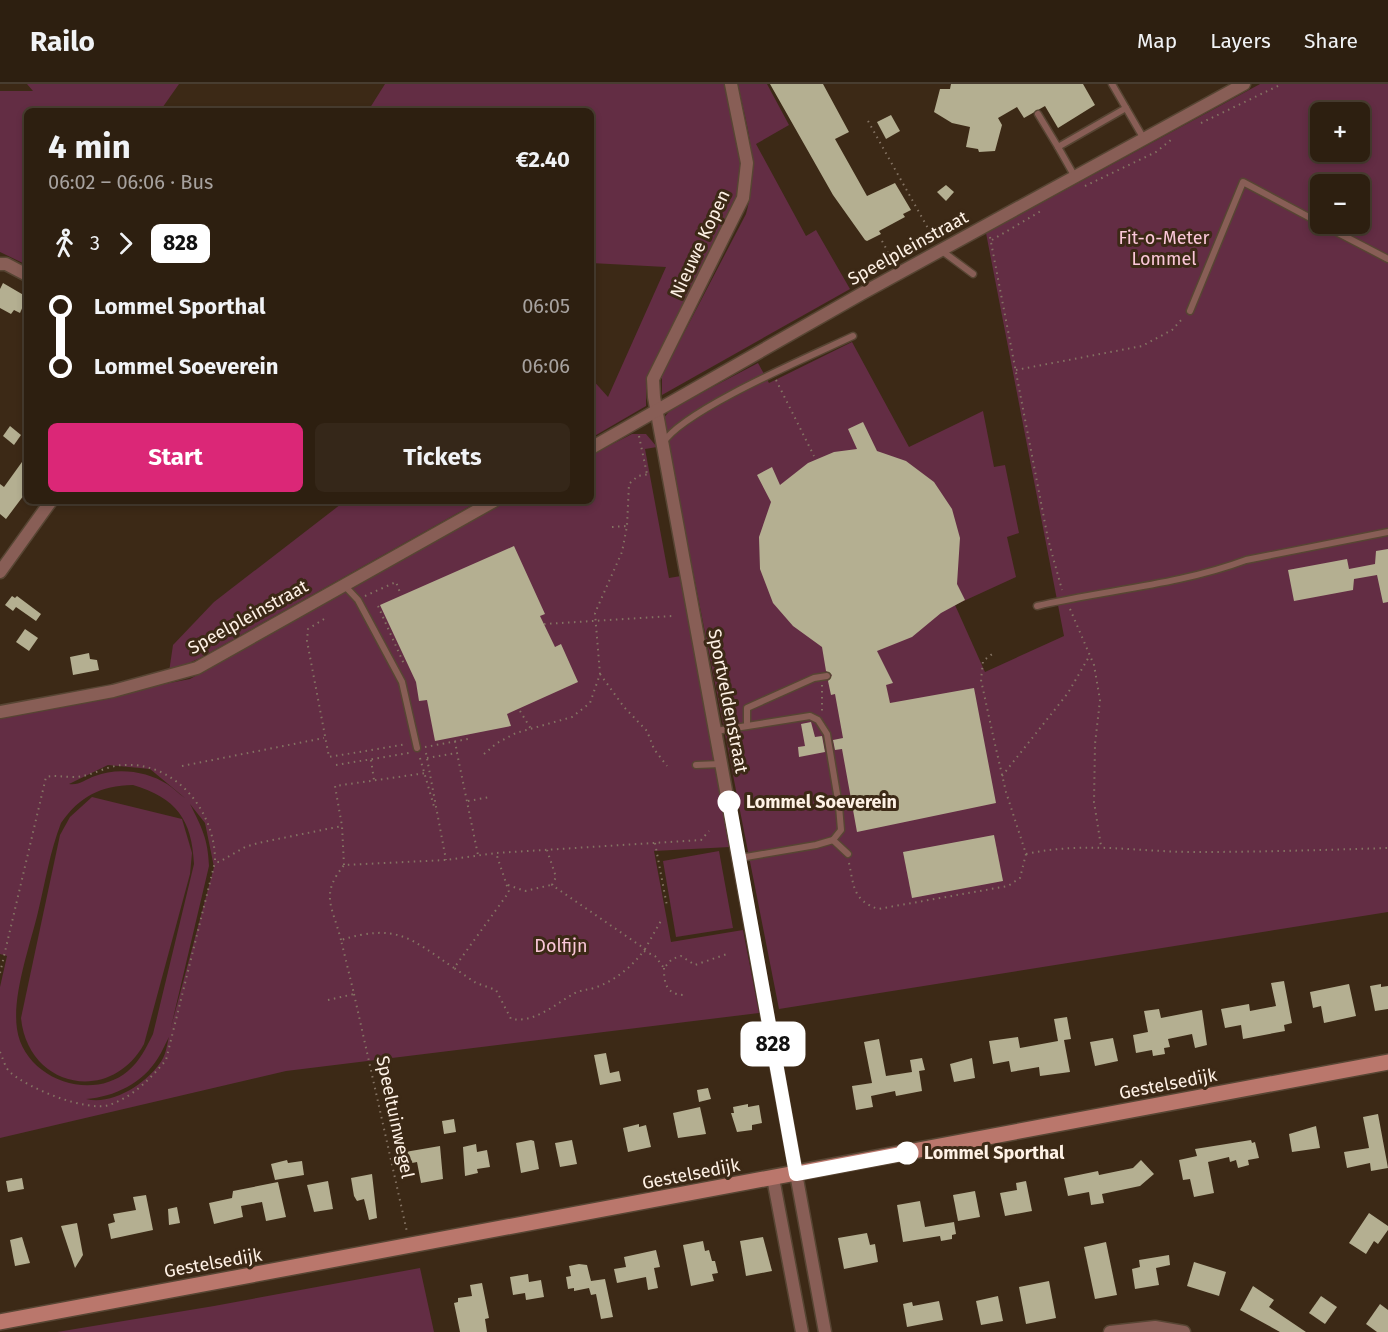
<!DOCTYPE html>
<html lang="en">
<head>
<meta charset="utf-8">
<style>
	body { margin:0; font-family:"Fira Sans",sans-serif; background:#352719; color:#f1f3f6; height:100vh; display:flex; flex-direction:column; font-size:22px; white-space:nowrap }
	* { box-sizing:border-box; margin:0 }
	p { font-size:20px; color:#a7a29f }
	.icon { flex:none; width:33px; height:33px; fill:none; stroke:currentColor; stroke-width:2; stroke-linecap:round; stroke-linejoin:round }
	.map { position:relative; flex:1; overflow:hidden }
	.sheet { position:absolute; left:24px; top:24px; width:570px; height:396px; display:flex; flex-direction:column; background:#2d1f10; border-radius:9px; box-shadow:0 3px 9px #0003,0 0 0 2px #483d30 }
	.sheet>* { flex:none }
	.badge { padding:0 12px; border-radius:9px; font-size:21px; line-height:39px }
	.fabs { position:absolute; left:1310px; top:18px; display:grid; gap:12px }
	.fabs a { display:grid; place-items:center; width:60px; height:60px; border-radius:9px; background:#2d1f10; box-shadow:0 3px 9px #0003,0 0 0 2px #483d30; font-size:30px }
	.map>.badge { position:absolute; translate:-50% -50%; box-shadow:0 0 0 3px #fff }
	.legs { display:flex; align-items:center; gap:9px; height:66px; padding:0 24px; font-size:20px }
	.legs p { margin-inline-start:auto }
	.headline { display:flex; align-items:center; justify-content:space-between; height:102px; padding:0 24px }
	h1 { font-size:33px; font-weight:700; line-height:45px }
	.action { display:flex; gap:12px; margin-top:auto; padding:12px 24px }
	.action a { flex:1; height:69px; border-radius:9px; background:#db2777; color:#fff; font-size:24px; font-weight:700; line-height:69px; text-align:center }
	.action a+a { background:#352719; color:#f1f3f6 }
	ul { padding:0 24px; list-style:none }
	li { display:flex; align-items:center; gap:21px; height:60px; font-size:22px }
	li i { display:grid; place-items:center; width:9px; height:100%; margin:0 8px; background:currentColor }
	li i::after { content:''; width:15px; height:15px; margin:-8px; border:4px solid; border-radius:50%; background:#2d1f10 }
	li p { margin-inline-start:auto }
	li:first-child i { background:linear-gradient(#0000 50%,currentColor 0) }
	li:last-child i { background:linear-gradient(currentColor 50%,#0000 0) }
	header { display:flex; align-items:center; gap:36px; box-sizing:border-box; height:84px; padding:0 30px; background:#2d1f10; border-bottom:2px solid #483d30 }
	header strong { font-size:28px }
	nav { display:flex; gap:33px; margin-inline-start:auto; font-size:21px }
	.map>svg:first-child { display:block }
	.green { fill:#632d44; fill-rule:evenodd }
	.building { fill:#b4af91 }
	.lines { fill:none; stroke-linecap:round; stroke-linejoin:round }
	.lane-casing { stroke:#574533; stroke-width:9 }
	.street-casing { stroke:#574533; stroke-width:15 }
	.secondary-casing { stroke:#574533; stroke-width:18 }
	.path { stroke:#847363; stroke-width:2; stroke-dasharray:1.5 4.5; stroke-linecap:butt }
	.lane { stroke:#885e56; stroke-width:6 }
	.street { stroke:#885e56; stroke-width:12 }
	.secondary { stroke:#ba776c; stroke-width:15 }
	.line-1-casing { stroke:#fff; stroke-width:14 }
	.line-1 { stroke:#fff; stroke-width:9 }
	.stop-1-dot { fill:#fff; stroke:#fff; stroke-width:3 }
	.labels { text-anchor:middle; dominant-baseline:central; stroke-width:6; stroke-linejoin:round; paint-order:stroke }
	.park-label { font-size:18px; fill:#fbc7d9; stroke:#3c2916 }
	.street-label { font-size:18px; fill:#fef1e5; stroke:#3c2916 }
	.stop-label { font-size:18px; font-weight:bold; fill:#fef1e5; stroke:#3c2916; text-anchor:start }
</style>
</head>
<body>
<header>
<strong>Railo</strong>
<nav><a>Map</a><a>Layers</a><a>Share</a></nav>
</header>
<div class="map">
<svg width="1388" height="1248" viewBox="0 0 1388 1248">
	<rect width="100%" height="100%" fill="#3c2916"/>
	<g class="green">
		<path d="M 27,0 L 179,0 L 160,27 L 27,27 L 27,181 L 0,168 L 0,7 L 33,7 Z"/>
		<path d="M 385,0 L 727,0 L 744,87 L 740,117 L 651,287 L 646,303 L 646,322 L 591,354 L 591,294 L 608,313 L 666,183 L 591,179 L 591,27 L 368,27 Z"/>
		<path d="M 738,0 L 767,0 L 789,41 L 756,60 L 806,152 L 816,146 L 850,205 L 662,311 L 662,291 L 746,130 C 760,80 748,49 738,0 Z"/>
		<path d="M 1260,0 L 1388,0 L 1388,828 L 779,925 L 663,335 L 671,325 L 758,279 L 769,299 L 852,258 L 909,363 L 983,327 L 994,383 L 1005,381 L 1019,449 L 1007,453 L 1016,493 L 955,521 L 985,588 L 1064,552 L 986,149 ZM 1320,28 L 1359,28 L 1359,68 L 1320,68 ZM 1320,100 L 1359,100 L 1359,140 L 1320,140 Z"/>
		<path d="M 632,350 L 646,350 L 657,363 L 645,365 L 669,494 L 681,492 L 730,763 L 654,767 L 671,858 L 743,846 L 759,929 L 286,987 L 0,1054 L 0,903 L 7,872 L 0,870 L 0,632 L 190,595 L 505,417 L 591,417 L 591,371 ZM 108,681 L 150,685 L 185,714 C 179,710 173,704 167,700 C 147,687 117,683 95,692 C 86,695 78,702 69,700 ZM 133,701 C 176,714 192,735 194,780 L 153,950 C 146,964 140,977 128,987 C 90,1019 24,994 17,945 C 12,911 30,862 38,828 C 45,799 50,767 61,739 C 80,712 100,702 133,701 ZM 190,720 L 205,739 L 214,783 L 171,943 L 209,782 C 208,755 202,744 190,720 ZM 169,953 C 167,960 166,970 162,976 C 148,999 112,1022 86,1015 C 114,1013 143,999 158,974 C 162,968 165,960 169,953 Z"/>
		<path d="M 345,417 L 479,417 L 200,574 L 169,588 L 173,561 L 214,518 Z"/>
		<path d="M 92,713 L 182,735 L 192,769 L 190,790 L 144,960 C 110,1021 28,1004 21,934 L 60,751 L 70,733 Z"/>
		<path d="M 719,767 L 733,844 L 676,853 L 663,777 Z"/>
		<path d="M 420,1184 L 434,1248 L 57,1248 L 214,1222 Z"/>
	</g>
	<g class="building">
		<path d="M 770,0 L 823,0 L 849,48 L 835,55 L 867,112 L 895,99 L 911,126 L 903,130 L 905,133 L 879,147 L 881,150 L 867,157 L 865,156 L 833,111 Z"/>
		<path d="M 951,0 L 1083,0 L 1095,21 L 1058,44 L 1045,22 L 1024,34 L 1017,23 L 998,34 L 1002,41 L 995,67 L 979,68 L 978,65 L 966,63 L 970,43 L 952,39 L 934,28 L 940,5 L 950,5 Z"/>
		<path d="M 891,31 L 900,47 L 886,55 L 877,38 Z"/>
		<path d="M 946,101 L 954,108 L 946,117 L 937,108 Z"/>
		<path d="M 3,199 L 27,213 L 20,229 L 14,226 L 11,230 L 0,224 L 0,205 Z"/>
		<path d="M 863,338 L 877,367 L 906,377 L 934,398 L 952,425 L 960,454 L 957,500 L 965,516 L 941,529 L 912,553 L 877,567 L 893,599 L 886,601 L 890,619 L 974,604 L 996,719 L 857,748 L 842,665 L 835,666 L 833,656 L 843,654 L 835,610 L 831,611 L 828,597 L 832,591 L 826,587 L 822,563 L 793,542 L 773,519 L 760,485 L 759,453 L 771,418 L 757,391 L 772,383 L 780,401 L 808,379 L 834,368 L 857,365 L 848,345 Z"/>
		<path d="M 10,342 L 21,351 L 14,361 L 3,352 Z"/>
		<path d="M 27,371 L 27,407 L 6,435 L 0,430 L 0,400 L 4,403 Z"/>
		<path d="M 514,462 L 545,530 L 540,532 L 555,563 L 561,560 L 578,598 L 507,630 L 511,642 L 435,657 L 427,616 L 419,617 L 416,598 L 380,521 Z"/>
		<path d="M 1388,465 L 1388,518 L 1383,519 L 1377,491 L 1354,495 L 1353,506 L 1294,517 L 1288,486 L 1347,475 L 1349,485 L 1375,480 L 1376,467 Z"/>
		<path d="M 12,512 L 15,514 L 17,512 L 41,530 L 36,537 L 16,523 L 13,527 L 5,521 Z"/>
		<path d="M 25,545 L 38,554 L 29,567 L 16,558 Z"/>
		<path d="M 89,569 L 90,575 L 97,576 L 99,586 L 73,591 L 70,573 Z"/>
		<path d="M 811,638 L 815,653 L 822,652 L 825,668 L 799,673 L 798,663 L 805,662 L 801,640 Z"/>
		<path d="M 994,751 L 1003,797 L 912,814 L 903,768 Z"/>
		<path d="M 1284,897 L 1292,939 L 1284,941 L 1285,947 L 1243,955 L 1241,941 L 1225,944 L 1221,925 L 1249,920 L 1250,927 L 1276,922 L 1271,899 Z"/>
		<path d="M 1349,900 L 1356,932 L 1324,939 L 1321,922 L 1313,924 L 1310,908 Z"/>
		<path d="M 1381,900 L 1381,903 L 1388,902 L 1388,925 L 1375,927 L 1370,902 Z"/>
		<path d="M 1159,925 L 1161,934 L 1202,926 L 1207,961 L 1195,964 L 1192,950 L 1168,955 L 1170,963 L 1164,964 L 1165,970 L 1153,972 L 1152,966 L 1136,969 L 1133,951 L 1148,948 L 1144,927 Z"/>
		<path d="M 1067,933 L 1071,955 L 1064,956 L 1070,988 L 1040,992 L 1039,983 L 1011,988 L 1009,977 L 993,980 L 989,957 L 1018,953 L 1020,964 L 1058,957 L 1054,935 Z"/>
		<path d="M 1113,954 L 1118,977 L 1095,982 L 1090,958 Z"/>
		<path d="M 879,955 L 886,992 L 912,988 L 910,976 L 922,974 L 925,986 L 919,987 L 922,1007 L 896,1012 L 895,1007 L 871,1012 L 873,1023 L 856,1026 L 852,1002 L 872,999 L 864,958 Z"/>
		<path d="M 606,969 L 610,989 L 619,987 L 621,997 L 600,1001 L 594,971 Z"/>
		<path d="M 972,974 L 975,994 L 954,998 L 950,980 Z"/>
		<path d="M 708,1004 L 711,1015 L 699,1018 L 697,1006 Z"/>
		<path d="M 748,1020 L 748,1023 L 759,1021 L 762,1039 L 752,1041 L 752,1046 L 737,1048 L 731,1029 L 734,1029 L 733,1023 Z"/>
		<path d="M 700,1023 L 706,1050 L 678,1054 L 673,1029 Z"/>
		<path d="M 1378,1030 L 1388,1084 L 1371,1087 L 1370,1079 L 1347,1084 L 1344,1068 L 1369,1064 L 1363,1033 Z"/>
		<path d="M 454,1035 L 456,1048 L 444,1050 L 442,1037 Z"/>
		<path d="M 639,1040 L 639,1043 L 646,1041 L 651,1063 L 628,1068 L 623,1044 Z"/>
		<path d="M 1316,1042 L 1320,1064 L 1292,1068 L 1289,1050 Z"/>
		<path d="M 531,1056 L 534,1057 L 539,1085 L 521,1089 L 516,1059 Z"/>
		<path d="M 572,1056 L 577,1080 L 560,1083 L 555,1059 Z"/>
		<path d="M 1251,1056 L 1252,1059 L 1255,1058 L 1259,1074 L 1248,1076 L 1249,1081 L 1238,1084 L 1236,1076 L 1230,1078 L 1229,1073 L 1208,1078 L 1214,1109 L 1194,1113 L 1190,1095 L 1183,1096 L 1179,1076 L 1197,1072 L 1195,1065 Z"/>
		<path d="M 476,1060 L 477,1068 L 487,1066 L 490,1083 L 477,1085 L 478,1089 L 465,1092 L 463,1063 Z"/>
		<path d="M 440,1062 L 443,1095 L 421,1099 L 417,1078 L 407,1080 L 405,1068 Z"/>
		<path d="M 287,1076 L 288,1079 L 302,1077 L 304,1091 L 275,1096 L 271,1080 Z"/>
		<path d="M 1141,1076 L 1154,1090 L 1140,1102 L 1102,1110 L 1104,1119 L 1091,1121 L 1089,1108 L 1068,1112 L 1064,1094 L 1098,1087 L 1099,1091 L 1133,1084 Z"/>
		<path d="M 372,1090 L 377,1134 L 369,1136 L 364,1115 L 357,1117 L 354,1112 L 351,1094 Z"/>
		<path d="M 22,1094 L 24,1105 L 8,1108 L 6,1097 Z"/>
		<path d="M 328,1097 L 333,1125 L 314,1128 L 307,1101 Z"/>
		<path d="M 1026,1097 L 1032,1127 L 1005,1132 L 1000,1109 L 1017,1106 L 1016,1099 Z"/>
		<path d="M 278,1098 L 286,1133 L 266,1137 L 262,1118 L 241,1122 L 243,1133 L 214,1140 L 209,1119 L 232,1114 L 233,1107 Z"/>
		<path d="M 975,1107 L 980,1133 L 958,1137 L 953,1111 Z"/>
		<path d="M 146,1111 L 153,1146 L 111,1155 L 108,1140 L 115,1138 L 113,1130 L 136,1126 L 133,1113 Z"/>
		<path d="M 920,1117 L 925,1143 L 954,1138 L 956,1150 L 952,1151 L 952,1155 L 941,1157 L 940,1152 L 903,1158 L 897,1121 Z"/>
		<path d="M 177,1123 L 180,1139 L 169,1141 L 168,1125 Z"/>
		<path d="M 1369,1129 L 1388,1142 L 1388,1146 L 1378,1160 L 1374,1157 L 1366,1170 L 1349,1159 Z"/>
		<path d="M 77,1139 L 83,1171 L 75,1184 L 61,1142 Z"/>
		<path d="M 867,1149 L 870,1161 L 875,1160 L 878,1178 L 844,1185 L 838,1154 Z"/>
		<path d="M 22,1153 L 30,1179 L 15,1182 L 10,1156 Z"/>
		<path d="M 763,1153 L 772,1187 L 746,1192 L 740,1157 Z"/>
		<path d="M 703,1157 L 705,1167 L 709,1166 L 712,1177 L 715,1177 L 718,1189 L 712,1190 L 714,1197 L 691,1202 L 683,1161 Z"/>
		<path d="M 1106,1158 L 1117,1211 L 1095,1215 L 1084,1163 Z"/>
		<path d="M 656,1166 L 660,1183 L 654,1184 L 658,1204 L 648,1206 L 646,1193 L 617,1199 L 614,1185 L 626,1183 L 624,1173 Z"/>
		<path d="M 1169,1171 L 1170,1181 L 1156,1184 L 1159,1201 L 1135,1205 L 1132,1185 L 1140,1183 L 1139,1176 Z"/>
		<path d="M 1194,1178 L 1226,1188 L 1219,1212 L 1187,1202 Z"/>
		<path d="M 579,1180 L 587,1181 L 591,1197 L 605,1195 L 613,1233 L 601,1235 L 596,1210 L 591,1211 L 589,1204 L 574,1207 L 574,1204 L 568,1205 L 566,1193 L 571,1192 L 569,1182 Z"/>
		<path d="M 528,1190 L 529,1198 L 541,1196 L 544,1213 L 526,1216 L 525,1209 L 513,1211 L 510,1193 Z"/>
		<path d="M 1049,1197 L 1056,1234 L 1026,1240 L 1019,1203 Z"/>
		<path d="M 482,1199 L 489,1234 L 485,1235 L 487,1248 L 460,1248 L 454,1219 L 458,1218 L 458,1214 L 472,1212 L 470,1201 Z"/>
		<path d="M 1253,1202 L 1274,1216 L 1269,1223 L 1306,1248 L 1280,1248 L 1240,1226 Z"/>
		<path d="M 998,1212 L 1003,1237 L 981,1241 L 976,1217 Z"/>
		<path d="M 1321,1212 L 1337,1223 L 1325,1240 L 1309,1229 Z"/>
		<path d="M 939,1217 L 943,1236 L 907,1243 L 903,1220 L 912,1218 L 913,1222 Z"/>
		<path d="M 1380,1220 L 1388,1226 L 1388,1248 L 1377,1248 L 1366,1240 Z"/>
	</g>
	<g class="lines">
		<g class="lane-casing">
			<g id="lane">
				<path d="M 1112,0 L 1144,55"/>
				<path d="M 1038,30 L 1058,63"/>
				<path d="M 1075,93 L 1058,63 L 1126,24"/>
				<path d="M 1321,140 L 1388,175"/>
				<path d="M 942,167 L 973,190"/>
				<path d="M 1190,227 L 1243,98 L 1320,139"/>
				<path d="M 663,359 C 683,326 813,271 853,252"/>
				<path d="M 344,501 L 358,516 L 402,598 L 417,664"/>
				<path d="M 1037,522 C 1106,506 1179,501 1246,476 L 1388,448"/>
				<path d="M 747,642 L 747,624 L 814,594 L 827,592"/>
				<path d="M 716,647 L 810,632 L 818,636 L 827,650 L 839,722 L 841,746 L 833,756 L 816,761 L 740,774"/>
				<path d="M 696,681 L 721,680"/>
				<path d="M 833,756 L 848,770"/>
			</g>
		</g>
		<g class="street-casing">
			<g id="street">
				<path d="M 731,0 L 747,79 L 743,114 L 653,295 L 654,313 L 825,1248"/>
				<path d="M 0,180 L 6,180 L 27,191"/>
				<path d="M 591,364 L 861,210 L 1244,0"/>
				<path d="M 0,488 L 51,417"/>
				<path d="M 0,628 L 113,607 L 197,584 L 494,417"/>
				<path d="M 773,1094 L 802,1248"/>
				<path d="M 1110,1248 L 1155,1243 L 1184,1248"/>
			</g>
		</g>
		<g class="secondary-casing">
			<path id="secondary" d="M 0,1238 L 1388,978"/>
		</g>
		<g class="path">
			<path d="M 868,37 L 934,155"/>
			<path d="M 1201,39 L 1282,0"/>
			<path d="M 1085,102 L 1156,68 L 1172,55"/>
			<path d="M 990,153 L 1048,455 L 1062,506"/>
			<path d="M 992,156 L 1041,127"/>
			<path d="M 882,157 L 894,179"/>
			<path d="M 1016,286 L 1142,262 L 1172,246 L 1184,233"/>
			<path d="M 776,296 L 814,372"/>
			<path d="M 639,352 L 647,390"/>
			<path d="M 612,443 L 627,442"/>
			<path d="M 365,512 L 396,498 L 401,511"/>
			<path d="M 378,522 L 404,580"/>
			<path d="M 1070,525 L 1094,581 L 1100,616 L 1095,660 L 1094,718 L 1101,762"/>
			<path d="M 324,535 L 308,545 L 307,557 L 329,673 L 407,660"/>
			<path d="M 544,540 L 672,532"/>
			<path d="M 600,590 L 624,623 L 647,647 L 654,665 L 667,682"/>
			<path d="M 822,601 L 822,628"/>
			<path d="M 520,627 L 531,645"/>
			<path d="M 455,657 L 457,669"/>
			<path d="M 425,663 L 468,655"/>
			<path d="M 426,669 L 446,776"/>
			<path d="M 484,670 L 497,659 L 516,649 L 572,633 L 590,619 L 600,590 L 595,529 L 622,468 L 627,442 L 629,400 L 638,392 L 649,390"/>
			<path d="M 420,674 L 435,726"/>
			<path d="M 427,674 L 457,669 L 478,771"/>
			<path d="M 371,676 L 374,696"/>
			<path d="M 336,681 L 409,669"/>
			<path d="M 182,682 L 324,654"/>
			<path d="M 1002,692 L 1068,609 L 1090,571"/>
			<path d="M 468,717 L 490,713"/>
			<path d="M 655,759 L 667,822"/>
			<path d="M 547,766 L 556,793 L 552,801 L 645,865 L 662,835"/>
			<path d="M 1026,770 C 1087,757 1136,768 1195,768 C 1259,768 1324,766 1388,764"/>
			<path d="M 849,779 C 854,803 853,816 878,825 L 1008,802 L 1020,794 L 1026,770 L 1006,708 L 994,656 L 981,596 L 983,577 L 995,568"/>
			<path d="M 344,781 L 342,742 L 335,702 L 426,689"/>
			<path d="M 508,801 L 525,807 L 551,801"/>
			<path d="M 341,856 C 332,821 320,811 344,781 L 446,776 L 496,769"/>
			<path d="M 645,865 C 633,882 615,897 594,904 C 587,906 581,906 575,909 C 555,920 536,939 511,935 L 496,906 L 476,899 L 454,884 L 509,808 L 496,769 L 701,756 L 709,747"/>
			<path d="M 644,867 L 655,872 L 664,884 L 672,875 L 681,872 L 695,881 L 727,870"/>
			<path d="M 664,884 C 664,899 666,910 683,911"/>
			<path d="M 0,889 L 46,693 C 56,691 64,693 74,693 C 91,693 107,681 124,681 C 177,678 216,729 215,778 L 219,778 L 245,763 L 258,759 L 342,742"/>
			<path d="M 354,910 L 407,1148"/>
			<path d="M 328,916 L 354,910 L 341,856 C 397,839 410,854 454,884"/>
			<path d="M 0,968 C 3,974 5,984 10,988 C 27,1004 86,1028 109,1021 C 133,1013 150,995 166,976 L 215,778"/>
		</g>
		<use href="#lane" class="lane"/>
		<use href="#street" class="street"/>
		<use href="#secondary" class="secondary"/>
	</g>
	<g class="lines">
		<g class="line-1-casing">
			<path id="line-1" d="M 729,718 L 796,1090 L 907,1069"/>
		</g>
		<use href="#line-1" class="line-1"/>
	</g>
	<g class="stop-1-dot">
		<circle cx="729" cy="718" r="10"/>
		<circle cx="907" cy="1069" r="10"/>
	</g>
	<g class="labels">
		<g class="park-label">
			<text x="1164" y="154">Fit-o-Meter<tspan x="1164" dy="21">Lommel</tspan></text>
			<text x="561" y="862">Dolfijn</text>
		</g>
		<g class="street-label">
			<text transform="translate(700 160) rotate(-65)">Nieuwe Kopen</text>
			<text transform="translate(908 164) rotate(-29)">Speelpleinstraat</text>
			<text transform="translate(248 533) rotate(-29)">Speelpleinstraat</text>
			<text transform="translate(728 617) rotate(79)">Sportveldenstraat</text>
			<text transform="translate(1168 1000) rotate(-11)">Gestelsedijk</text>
			<text transform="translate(395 1033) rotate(78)">Speeltuinwegel</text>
			<text transform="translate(691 1090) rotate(-11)">Gestelsedijk</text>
			<text transform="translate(213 1179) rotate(-10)">Gestelsedijk</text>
		</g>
		<g class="stop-label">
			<text x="746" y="718">Lommel Soeverein</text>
			<text x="924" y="1069">Lommel Sporthal</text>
		</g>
	</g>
</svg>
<div class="fabs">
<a>+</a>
<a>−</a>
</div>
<b class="badge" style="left:773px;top:960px;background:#fff;color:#111">828</b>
<section class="sheet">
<div class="headline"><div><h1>4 min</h1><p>06:02 – 06:06 · Bus</p></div><b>€2.40</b></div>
<div class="legs"><svg class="icon" aria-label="walk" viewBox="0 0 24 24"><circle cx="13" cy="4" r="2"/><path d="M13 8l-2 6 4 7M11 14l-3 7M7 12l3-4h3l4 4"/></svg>3<svg class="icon" aria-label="forward" viewBox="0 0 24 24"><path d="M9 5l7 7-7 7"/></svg><b class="badge" style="background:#fff;color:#111">828</b></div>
<ul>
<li><i style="color:#fff"></i><b>Lommel Sporthal</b><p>06:05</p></li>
<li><i style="color:#fff"></i><b>Lommel Soeverein</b><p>06:06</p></li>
</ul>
<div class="action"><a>Start</a><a>Tickets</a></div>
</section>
</div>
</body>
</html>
